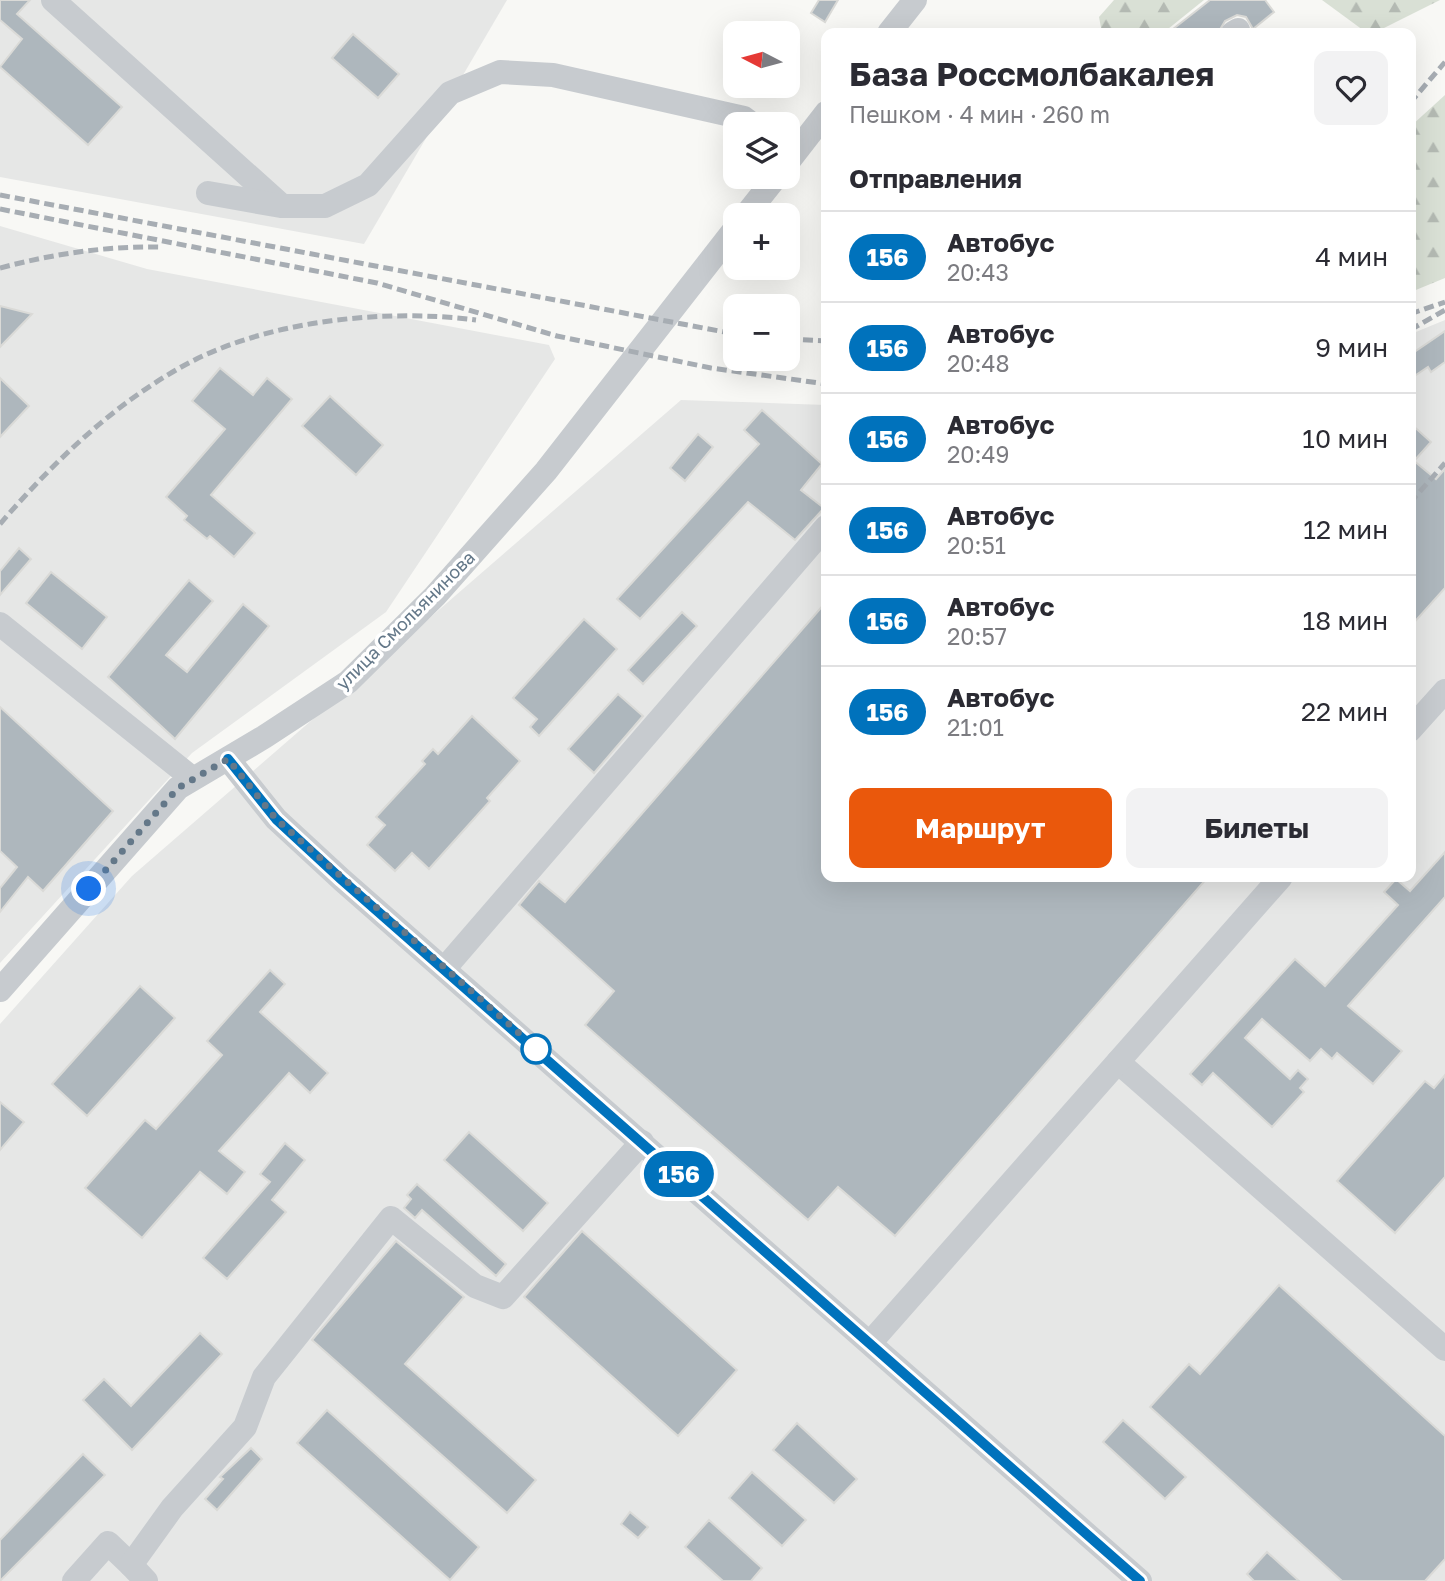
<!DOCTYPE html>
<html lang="ru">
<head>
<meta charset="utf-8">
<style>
	body { margin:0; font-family:"Golos Text",sans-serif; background:#f2f2f3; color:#2b2b33; height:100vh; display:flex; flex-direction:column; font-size:26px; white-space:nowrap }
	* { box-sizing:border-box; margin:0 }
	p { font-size:23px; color:#7c7c81 }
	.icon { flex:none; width:38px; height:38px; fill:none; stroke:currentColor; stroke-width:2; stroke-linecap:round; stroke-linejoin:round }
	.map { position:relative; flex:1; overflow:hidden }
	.drawer { position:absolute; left:821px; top:28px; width:595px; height:854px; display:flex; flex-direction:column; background:#fff; border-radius:14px; box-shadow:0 7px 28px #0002 }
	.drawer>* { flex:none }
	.badge { padding:0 14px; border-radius:23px; font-size:24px; line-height:46px }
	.needle { width:46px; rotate:276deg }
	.fabs { position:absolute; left:723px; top:21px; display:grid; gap:14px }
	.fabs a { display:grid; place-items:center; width:77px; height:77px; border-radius:14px; background:#fff; box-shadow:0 7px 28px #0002; font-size:35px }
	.you { position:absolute; width:35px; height:35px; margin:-18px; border:5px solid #fff; border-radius:50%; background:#1a73e8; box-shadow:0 0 0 10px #1a73e833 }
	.map>.badge { position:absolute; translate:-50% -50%; box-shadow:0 0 0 4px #fff }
	h2 { padding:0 28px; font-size:26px; line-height:63px }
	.round { display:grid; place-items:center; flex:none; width:74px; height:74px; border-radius:14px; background:#f2f2f3 }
	.headline { display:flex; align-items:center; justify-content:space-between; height:119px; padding:0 28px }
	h1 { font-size:33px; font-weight:700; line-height:52px }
	.button { display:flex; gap:14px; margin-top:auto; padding:14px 28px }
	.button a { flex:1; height:80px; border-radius:14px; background:#ea580c; color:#fff; font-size:28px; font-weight:700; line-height:80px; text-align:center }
	.button a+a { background:#f2f2f3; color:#2b2b33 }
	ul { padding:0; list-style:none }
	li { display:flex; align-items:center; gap:21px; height:91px; padding:0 28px; border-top:2px solid #e1e1e2 }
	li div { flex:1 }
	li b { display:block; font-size:26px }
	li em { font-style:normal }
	li .badge { min-width:77px; font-weight:700; text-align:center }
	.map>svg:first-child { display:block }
	.built { fill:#e6e7e6 }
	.forest { fill:url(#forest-firs) }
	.building { fill:#aeb7bd; stroke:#dadad7; stroke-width:2 }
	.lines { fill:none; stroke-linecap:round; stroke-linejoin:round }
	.minor { stroke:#c7cbcf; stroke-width:24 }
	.rail { stroke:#a7adb3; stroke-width:5; stroke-dasharray:10 5; stroke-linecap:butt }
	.line-casing { stroke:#fff; stroke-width:16 }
	.line { stroke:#0072bc; stroke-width:10 }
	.walk { stroke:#647889; stroke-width:7; stroke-dasharray:0 12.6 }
	.stop-dot { fill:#fff; stroke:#0072bc; stroke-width:3.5 }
	.labels { text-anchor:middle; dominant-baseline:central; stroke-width:7; stroke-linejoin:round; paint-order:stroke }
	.street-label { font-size:18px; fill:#647889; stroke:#fff }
</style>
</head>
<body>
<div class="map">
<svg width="1445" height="1581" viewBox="0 0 1445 1581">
	<defs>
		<pattern id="forest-firs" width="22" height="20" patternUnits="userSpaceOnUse" patternTransform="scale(1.75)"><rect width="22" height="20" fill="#d9e0d5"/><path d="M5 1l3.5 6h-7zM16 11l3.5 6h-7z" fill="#b4bab3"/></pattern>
	</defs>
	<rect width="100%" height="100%" fill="#f8f8f5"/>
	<g class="built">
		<path d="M 0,0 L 507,0 L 364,244 L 0,177 Z"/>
		<path d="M 0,226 L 147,269 L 549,345 L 555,359 L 386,612 L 192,753 L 0,963 Z"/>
		<path d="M 1445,320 L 1445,1581 L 0,1581 L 0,1024 L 132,876 L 681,400 L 826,405 L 826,877 L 1410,877 L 1411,334 Z"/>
	</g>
	<g class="forest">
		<path d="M 1114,0 L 1204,0 L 1163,33 L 1102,33 L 1099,17 Z"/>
		<path d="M 1322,0 L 1440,0 L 1374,33 L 1367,33 Z"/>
		<path d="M 1445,95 L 1445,278 L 1411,292 L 1411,126 Z"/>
	</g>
	<g class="building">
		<path d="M 0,0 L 30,0 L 17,14 L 122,107 L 88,145 L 0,67 L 22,39 L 0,20 Z"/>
		<path d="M 819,0 L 838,0 L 825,22 L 811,13 Z"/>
		<path d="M 1210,0 L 1265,0 L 1274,12 L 1253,29 L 1246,17 L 1237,15 L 1225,21 L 1218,33 L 1168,33 Z"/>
		<path d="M 353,34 L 399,74 L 378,98 L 332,58 Z"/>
		<path d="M 0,306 L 32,314 L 0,347 Z"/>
		<path d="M 1445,331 L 1445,362 L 1431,372 L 1428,367 L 1410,379 L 1410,355 Z"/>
		<path d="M 220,368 L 253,395 L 267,378 L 292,399 L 211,495 L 255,533 L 234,557 L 210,536 L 207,539 L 184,520 L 187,516 L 166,497 L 225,429 L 192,401 Z"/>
		<path d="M 0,378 L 29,406 L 0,437 Z"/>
		<path d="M 330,396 L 383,445 L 356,475 L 302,426 Z"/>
		<path d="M 762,410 L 822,464 L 801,490 L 824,508 L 795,540 L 748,502 L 640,619 L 617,599 L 759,444 L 744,430 Z"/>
		<path d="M 1410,423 L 1431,442 L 1414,461 L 1436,479 L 1445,469 L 1445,588 L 1410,627 Z"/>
		<path d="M 698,434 L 713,447 L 685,481 L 670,468 Z"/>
		<path d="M 19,548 L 31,559 L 0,595 L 0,571 Z"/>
		<path d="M 51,572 L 107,617 L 82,649 L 26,603 Z"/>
		<path d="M 189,580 L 213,601 L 166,655 L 187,672 L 243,604 L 269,626 L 175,739 L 108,677 Z"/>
		<path d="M 826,602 L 826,877 L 1208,877 L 895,1236 L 838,1187 L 808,1220 L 585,1025 L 614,991 L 519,905 L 539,881 L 565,902 Z"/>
		<path d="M 682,612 L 697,626 L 643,684 L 628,670 Z"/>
		<path d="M 584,619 L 617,649 L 539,736 L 530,727 L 537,719 L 513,698 Z"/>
		<path d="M 618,694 L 643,716 L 594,773 L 568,749 Z"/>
		<path d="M 0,707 L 113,811 L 43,891 L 28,877 L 0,912 L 0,888 L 17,867 L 0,851 Z"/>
		<path d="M 472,716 L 520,761 L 487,798 L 490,801 L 429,869 L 412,853 L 395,871 L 367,845 L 385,825 L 376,817 L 425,764 L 422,761 L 433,749 L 438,754 Z"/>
		<path d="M 1445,852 L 1445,897 L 1348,1006 L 1402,1051 L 1373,1084 L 1337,1053 L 1332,1059 L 1321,1049 L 1310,1061 L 1262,1019 L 1245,1038 L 1290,1079 L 1298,1070 L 1308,1079 L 1300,1088 L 1304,1092 L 1272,1127 L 1213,1073 L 1202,1085 L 1190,1074 L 1295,959 L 1325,986 L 1398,905 L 1384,892 L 1396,879 L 1410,891 Z"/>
		<path d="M 270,970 L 285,984 L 260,1012 L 328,1073 L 310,1093 L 289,1073 L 219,1151 L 245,1172 L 227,1194 L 200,1172 L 142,1238 L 85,1188 L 145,1120 L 156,1129 L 222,1055 L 207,1041 Z"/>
		<path d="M 140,986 L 175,1018 L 87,1116 L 52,1084 Z"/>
		<path d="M 1445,1075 L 1445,1177 L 1395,1233 L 1337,1181 L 1425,1081 L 1434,1088 Z"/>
		<path d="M 0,1102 L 24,1122 L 0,1150 Z"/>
		<path d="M 469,1132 L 548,1203 L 523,1231 L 444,1160 Z"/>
		<path d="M 285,1143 L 305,1160 L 272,1200 L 286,1212 L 227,1279 L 203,1258 L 270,1182 L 260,1174 Z"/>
		<path d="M 417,1184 L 506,1264 L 496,1276 L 422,1210 L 415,1218 L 404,1208 L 411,1199 L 407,1195 Z"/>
		<path d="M 582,1231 L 737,1370 L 678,1436 L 524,1297 Z"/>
		<path d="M 396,1241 L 464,1297 L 405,1364 L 536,1480 L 507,1513 L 312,1340 Z"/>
		<path d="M 1279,1285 L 1445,1436 L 1445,1559 L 1425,1581 L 1342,1581 L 1150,1407 L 1189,1364 L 1200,1374 Z"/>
		<path d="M 200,1333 L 222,1354 L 132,1450 L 83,1400 L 104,1379 L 131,1406 Z"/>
		<path d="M 327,1410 L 479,1547 L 450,1580 L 297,1443 Z"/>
		<path d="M 1123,1420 L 1186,1477 L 1165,1499 L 1103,1442 Z"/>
		<path d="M 797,1423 L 857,1479 L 834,1503 L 773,1450 Z"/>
		<path d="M 251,1448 L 262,1459 L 217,1510 L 205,1499 L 223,1479 L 220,1477 Z"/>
		<path d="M 83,1454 L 105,1475 L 0,1581 L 0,1540 Z"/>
		<path d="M 752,1472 L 806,1520 L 782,1546 L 729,1498 Z"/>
		<path d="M 630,1512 L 648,1527 L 638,1538 L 621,1524 Z"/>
		<path d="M 709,1520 L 762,1568 L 751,1581 L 723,1581 L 685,1547 Z"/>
		<path d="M 1267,1552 L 1299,1581 L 1254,1581 L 1247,1574 Z"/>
	</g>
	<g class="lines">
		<g class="minor">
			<path d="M 53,0 L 281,205"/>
			<path d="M 889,33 L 915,0"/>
			<path d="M 1233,33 L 1238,30"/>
			<path d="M 788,162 L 826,113"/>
			<path d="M 208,193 L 281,206 L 325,206 L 368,185 L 450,93 L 500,72 L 553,75 L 744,118 L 752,124"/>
			<path d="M 746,215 L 776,177"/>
			<path d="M 0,624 L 192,778"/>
			<path d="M 1410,730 L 1445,691"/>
			<path d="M 228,759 L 276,819 L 342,880 L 1140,1581"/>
			<path d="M 445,968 L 826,527"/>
			<path d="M 0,990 L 178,788 L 264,737 L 348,682 L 435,596 L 546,471 L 735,229"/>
			<path d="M 1118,1062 L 1445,1349"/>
			<path d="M 870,1343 L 1281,877"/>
			<path d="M 74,1581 L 108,1543 L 131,1565"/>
			<path d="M 146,1581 L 131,1565 L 172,1508 L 245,1427 L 264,1377 L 391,1218 L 475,1286 L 503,1297 L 642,1142"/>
		</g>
		<g class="rail">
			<path d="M 1410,103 L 1445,62"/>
			<path d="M 0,195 L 735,334"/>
			<path d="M 0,209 L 377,283 L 557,336 L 711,368 L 826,384"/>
			<path d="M 0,268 C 53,254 105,246 160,247"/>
			<path d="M 1410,314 L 1445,302"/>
			<path d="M 1410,330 L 1445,310"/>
			<path d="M 788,339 L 826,341"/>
			<path d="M 1410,503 L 1445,463"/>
			<path d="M 0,524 C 51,465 107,410 176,370 C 259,321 381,308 476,320"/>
		</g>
	</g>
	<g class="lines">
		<g class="line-casing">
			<path id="line" d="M 228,759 L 276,819 L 342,880 L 1140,1581"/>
		</g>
		<use href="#line" class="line"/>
		<path class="walk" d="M 89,889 L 178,788 L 228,759 L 276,819 L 544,1055 L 536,1049"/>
	</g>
	<circle class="stop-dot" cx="536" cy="1049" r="14"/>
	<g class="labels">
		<g class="street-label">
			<text transform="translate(405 620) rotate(-45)">улица Смольянинова</text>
		</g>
	</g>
</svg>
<div class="fabs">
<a><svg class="needle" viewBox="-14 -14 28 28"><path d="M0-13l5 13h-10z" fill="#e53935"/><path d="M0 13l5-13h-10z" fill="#7c7c81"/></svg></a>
<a><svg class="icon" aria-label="layers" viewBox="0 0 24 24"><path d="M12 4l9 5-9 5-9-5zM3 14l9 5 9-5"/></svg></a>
<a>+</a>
<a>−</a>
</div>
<div class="you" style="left:89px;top:889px"></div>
<b class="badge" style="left:679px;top:1174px;background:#0072bc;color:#fff">156</b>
<section class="drawer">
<div class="headline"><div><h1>База Россмолбакалея</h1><p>Пешком · 4 мин · 260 m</p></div><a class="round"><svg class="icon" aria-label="heart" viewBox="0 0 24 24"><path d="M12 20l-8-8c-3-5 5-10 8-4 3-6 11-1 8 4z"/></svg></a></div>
<h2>Отправления</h2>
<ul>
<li><span class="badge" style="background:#0072bc;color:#fff">156</span><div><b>Автобус</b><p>20:43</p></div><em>4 мин</em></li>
<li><span class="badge" style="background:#0072bc;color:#fff">156</span><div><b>Автобус</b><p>20:48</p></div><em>9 мин</em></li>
<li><span class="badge" style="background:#0072bc;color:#fff">156</span><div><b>Автобус</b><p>20:49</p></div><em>10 мин</em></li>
<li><span class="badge" style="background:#0072bc;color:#fff">156</span><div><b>Автобус</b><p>20:51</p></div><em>12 мин</em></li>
<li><span class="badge" style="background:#0072bc;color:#fff">156</span><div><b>Автобус</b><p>20:57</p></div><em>18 мин</em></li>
<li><span class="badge" style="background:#0072bc;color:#fff">156</span><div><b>Автобус</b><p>21:01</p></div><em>22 мин</em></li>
</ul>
<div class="button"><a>Маршрут</a><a>Билеты</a></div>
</section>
</div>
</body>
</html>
